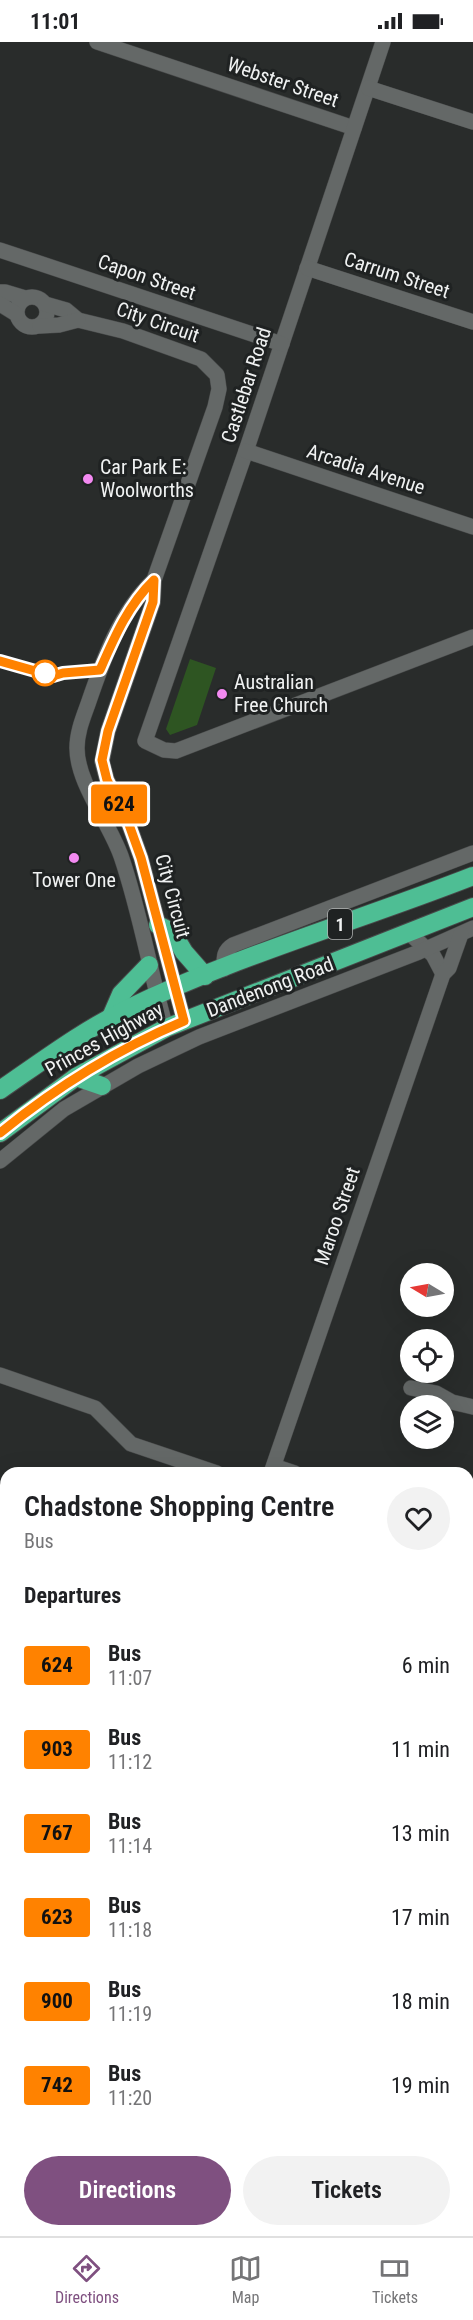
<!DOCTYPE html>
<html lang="en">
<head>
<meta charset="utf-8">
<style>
	body { margin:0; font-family:"Roboto Condensed",sans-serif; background:#f2f2f2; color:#202124; height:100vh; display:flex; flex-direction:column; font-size:22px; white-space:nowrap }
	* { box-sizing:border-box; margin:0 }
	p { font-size:20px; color:#757577 }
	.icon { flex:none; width:33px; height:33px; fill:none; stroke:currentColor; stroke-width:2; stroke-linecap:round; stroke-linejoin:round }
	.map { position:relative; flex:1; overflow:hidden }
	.side { position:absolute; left:0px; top:1425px; width:474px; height:770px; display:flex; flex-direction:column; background:#fff; border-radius:18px 18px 0 0; box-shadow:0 6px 24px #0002 }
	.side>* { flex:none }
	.badge { padding:0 12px; border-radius:4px; font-size:21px; line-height:39px }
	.needle { width:39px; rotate:280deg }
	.controls { position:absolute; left:400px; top:1221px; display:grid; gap:12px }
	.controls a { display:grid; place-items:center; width:54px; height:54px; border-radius:50%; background:#fff; box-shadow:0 6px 24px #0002; font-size:30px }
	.map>.badge { position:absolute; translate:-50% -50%; box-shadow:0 0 0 3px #fff }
	h2 { padding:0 24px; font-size:22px; line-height:54px }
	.round { display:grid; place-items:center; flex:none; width:63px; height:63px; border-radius:32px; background:#f2f2f2 }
	.headline { display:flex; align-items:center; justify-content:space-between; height:102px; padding:0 24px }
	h1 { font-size:28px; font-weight:600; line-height:45px }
	.cta { display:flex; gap:12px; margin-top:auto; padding:12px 24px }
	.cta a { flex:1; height:69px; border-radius:36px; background:#7f5080; color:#fff; font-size:24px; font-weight:600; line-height:69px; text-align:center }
	.cta a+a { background:#f2f2f2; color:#202124 }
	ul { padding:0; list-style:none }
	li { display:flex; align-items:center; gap:18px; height:84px; padding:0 24px }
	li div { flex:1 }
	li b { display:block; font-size:22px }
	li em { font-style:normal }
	li .badge { min-width:66px; font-weight:700; text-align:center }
	.status { display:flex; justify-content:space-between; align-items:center; height:42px; padding:0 30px; background:#fff; direction:ltr }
	.status svg { height:16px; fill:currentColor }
	.dock { display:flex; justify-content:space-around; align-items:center; height:84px; border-top:2px solid #e0e0e0; background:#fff; font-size:16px; color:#757577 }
	.dock a { display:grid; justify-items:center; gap:3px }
	.dock .active { color:#7f5080 }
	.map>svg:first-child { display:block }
	.green { fill:#2e5522 }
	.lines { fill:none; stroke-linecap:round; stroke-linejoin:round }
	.minor-casing { stroke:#474949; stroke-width:16 }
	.highway-casing { stroke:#474949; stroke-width:20 }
	.minor { stroke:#646867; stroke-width:15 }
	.highway { stroke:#4ebe94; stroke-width:18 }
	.line-casing { stroke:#fff; stroke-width:14 }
	.line { stroke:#ff8200; stroke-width:9 }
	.poi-dot { fill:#f38af1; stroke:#1f2222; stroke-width:2 }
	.stop-dot { fill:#fff; stroke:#ff8200; stroke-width:3 }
	.labels { text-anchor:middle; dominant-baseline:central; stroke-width:6; stroke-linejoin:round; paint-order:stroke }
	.shield { fill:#1f2222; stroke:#b1b4b4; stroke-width:1.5 }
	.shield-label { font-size:18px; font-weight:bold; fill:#f0f2f2 }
	.street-label { font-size:20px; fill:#f0f2f2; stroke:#1f2222 }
	.poi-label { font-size:20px; fill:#f0f2f2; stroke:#1f2222; text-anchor:start }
</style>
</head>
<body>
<div class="status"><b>11:01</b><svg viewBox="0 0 49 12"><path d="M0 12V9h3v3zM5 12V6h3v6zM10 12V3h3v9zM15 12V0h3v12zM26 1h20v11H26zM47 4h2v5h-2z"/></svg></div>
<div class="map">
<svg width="473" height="2194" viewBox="0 0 473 2194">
	<rect width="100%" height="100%" fill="#292c2b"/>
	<g class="green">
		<path d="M 190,617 L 216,626 L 197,683 L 170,693 L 166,687 Z"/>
		<path d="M 468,2145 L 473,2145 L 473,2194 L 440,2194 L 442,2189 L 468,2188 Z"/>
		<path d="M 0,2182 L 6,2182 L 6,2188 L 403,2189 L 401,2194 L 0,2194 Z"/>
	</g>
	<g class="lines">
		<g class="minor-casing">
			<g id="minor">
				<path d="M 97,0 L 354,86"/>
				<path d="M 383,0 L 246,409 L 145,699 L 164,708 L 176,709 L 473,595"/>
				<path d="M 368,46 L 473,80"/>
				<path d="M 0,208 L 282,302"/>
				<path d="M 307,226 L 473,280"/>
				<path d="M 0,250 L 5,250 L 25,256"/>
				<circle cx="32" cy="270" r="15"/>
				<path d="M 0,262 L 16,272"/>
				<path d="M 45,262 L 66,268 L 78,278 L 123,289 L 201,317 L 217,333 L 219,347 L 215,365 L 154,538 L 153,560 L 108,689 L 102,719 L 107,738 L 127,777 L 141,816 L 184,979"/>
				<path d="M 40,284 L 59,283 L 78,278"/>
				<path d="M 246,409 L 473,485"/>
				<path d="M 154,538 C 120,570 103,618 88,662 C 83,676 77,690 77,706 C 77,741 109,780 121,814 C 140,869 150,930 166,986"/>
				<path d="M 408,890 L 433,913 L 443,932"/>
				<path d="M 224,927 C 224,916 223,909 233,903 L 473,811"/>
				<path d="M 0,1119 L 64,1067 L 138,1024 L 199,995 L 419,910 L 473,886"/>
				<path d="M 0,1333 L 95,1366 L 131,1402 L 217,1431"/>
				<path d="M 411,1346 L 436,1351 L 452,1360 L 473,1365"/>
				<path d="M 274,1424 L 295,1431"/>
				<path d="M 271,1431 L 443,932 L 449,926 L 461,892"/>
				<path d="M 0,1575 L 6,1577"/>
				<path d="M 0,1637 L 6,1619"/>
				<path d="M 468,1732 L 473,1733"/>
				<path d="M 468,2057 L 473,2042"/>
				<path d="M 468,2139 L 473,2138"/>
				<path d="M 0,2177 L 6,2177"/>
				<path d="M 422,2194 L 423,2188"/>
			</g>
		</g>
		<g class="highway-casing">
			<g id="highway">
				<path d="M 158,883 L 172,890 L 184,910 L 205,934"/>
				<path d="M 111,975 L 121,952 L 149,923"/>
				<path d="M 76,1035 L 102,1044"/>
				<path d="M 0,1048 C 41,1020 82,989 127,967 C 238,913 358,879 473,834"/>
				<path d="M 0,1091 L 76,1035 L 166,986 L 473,865"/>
			</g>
		</g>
		<use href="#minor" class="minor"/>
		<use href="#highway" class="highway"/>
	</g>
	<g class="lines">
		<g class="line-casing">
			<path id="line" d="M 0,619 L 53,634 L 63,631 L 100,628 C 114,596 128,563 154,538 L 153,560 L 108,689 L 102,718 L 107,738 L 127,777 L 141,816 L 184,979 C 118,1007 56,1045 0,1091"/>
		</g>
		<use href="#line" class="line"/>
	</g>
	<g class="poi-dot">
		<circle cx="88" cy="437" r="6"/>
		<circle cx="222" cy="652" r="6"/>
		<circle cx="74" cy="816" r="6"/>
	</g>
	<circle class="stop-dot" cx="45" cy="631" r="12"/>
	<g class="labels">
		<rect class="shield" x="328" y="867" width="24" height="30" rx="4.5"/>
		<g class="shield-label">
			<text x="340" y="882">1</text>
		</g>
		<g class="street-label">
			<text transform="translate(283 40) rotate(19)">Webster Street</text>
			<text transform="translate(397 233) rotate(18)">Carrum Street</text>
			<text transform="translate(147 235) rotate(19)">Capon Street</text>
			<text transform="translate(158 280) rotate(19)">City Circuit</text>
			<text transform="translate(246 343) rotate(-72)">Castlebar Road</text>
			<text transform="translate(366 427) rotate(18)">Arcadia Avenue</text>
			<text transform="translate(173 854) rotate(75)">City Circuit</text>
			<text transform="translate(270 945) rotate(-21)">Dandenong Road</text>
			<text transform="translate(104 997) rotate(-29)">Princes Highway</text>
			<text transform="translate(337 1174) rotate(-71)">Maroo Street</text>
		</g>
		<g class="poi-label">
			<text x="100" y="425">Car Park E:<tspan x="100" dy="23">Woolworths</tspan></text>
			<text x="234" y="640">Australian<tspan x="234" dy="23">Free Church</tspan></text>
			<text x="74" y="838" text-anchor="middle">Tower One</text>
		</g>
	</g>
</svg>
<div class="controls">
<a><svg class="needle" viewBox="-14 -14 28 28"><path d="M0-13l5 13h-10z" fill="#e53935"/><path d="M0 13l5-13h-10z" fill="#757577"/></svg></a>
<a><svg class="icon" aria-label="locate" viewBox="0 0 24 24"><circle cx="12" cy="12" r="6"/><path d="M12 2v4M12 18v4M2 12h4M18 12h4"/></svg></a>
<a><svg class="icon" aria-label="layers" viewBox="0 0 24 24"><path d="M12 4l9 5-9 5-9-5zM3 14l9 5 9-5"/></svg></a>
</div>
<b class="badge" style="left:119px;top:762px;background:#ff8200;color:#111">624</b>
<section class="side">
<div class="headline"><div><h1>Chadstone Shopping Centre</h1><p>Bus</p></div><a class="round"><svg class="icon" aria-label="heart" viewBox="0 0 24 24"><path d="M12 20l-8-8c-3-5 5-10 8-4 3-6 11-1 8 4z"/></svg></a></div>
<h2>Departures</h2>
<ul>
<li><span class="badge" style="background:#ff8200;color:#111">624</span><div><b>Bus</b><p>11:07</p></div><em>6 min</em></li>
<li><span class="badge" style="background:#ff8200;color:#111">903</span><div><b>Bus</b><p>11:12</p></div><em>11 min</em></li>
<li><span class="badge" style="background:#ff8200;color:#111">767</span><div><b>Bus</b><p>11:14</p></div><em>13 min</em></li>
<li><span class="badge" style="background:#ff8200;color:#111">623</span><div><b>Bus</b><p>11:18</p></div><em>17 min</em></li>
<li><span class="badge" style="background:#ff8200;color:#111">900</span><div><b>Bus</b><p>11:19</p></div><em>18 min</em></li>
<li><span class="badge" style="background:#ff8200;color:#111">742</span><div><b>Bus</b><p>11:20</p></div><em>19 min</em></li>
</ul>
<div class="cta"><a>Directions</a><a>Tickets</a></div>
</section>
</div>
<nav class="dock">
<a class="active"><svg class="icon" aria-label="directions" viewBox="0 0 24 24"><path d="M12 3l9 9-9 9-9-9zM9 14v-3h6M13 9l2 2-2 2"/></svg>Directions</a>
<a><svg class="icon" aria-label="map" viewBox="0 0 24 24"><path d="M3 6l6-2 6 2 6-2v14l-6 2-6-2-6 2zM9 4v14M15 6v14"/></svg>Map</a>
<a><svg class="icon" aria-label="tickets" viewBox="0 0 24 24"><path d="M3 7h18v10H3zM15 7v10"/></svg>Tickets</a>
</nav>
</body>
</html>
